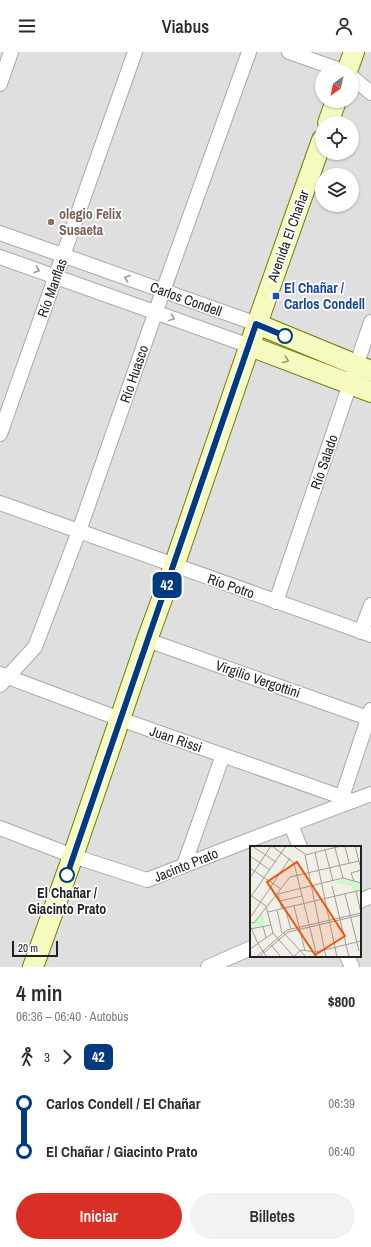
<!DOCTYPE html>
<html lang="es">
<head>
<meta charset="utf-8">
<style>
	body { margin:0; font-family:"Archivo Narrow",sans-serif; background:#f2f2f3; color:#2b2b33; height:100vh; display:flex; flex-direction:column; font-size:15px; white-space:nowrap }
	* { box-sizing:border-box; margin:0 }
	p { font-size:13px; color:#7c7c81 }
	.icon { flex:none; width:22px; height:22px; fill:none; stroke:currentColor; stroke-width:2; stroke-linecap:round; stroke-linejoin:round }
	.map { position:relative; height:915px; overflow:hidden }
	.drawer { display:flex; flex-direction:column; background:#fff; flex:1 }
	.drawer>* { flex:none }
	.badge { padding:0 8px; border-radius:6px; font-size:14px; line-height:26px }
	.needle { width:26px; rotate:213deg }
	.tools { position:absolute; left:315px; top:12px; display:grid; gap:8px }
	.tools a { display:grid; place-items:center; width:44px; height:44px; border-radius:50%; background:#fff; box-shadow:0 1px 3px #0004; font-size:20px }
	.scale { position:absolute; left:12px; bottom:10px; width:46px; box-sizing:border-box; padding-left:4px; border:2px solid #222; border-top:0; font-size:11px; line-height:14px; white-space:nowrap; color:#222; -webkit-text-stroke:3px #fff; paint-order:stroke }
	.map>.badge { position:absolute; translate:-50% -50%; box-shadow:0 0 0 2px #fff }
	.legs { display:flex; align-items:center; gap:6px; height:44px; padding:0 16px; font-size:13px }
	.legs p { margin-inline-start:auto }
	.summary { display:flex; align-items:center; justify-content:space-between; height:68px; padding:0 16px }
	h1 { font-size:22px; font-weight:600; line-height:30px }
	.cta { display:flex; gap:8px; margin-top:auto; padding:8px 16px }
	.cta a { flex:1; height:46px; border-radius:24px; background:#d93025; color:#fff; font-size:16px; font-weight:600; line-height:46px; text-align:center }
	.cta a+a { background:#f2f2f3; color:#2b2b33 }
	ul { padding:0 16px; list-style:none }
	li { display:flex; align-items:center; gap:14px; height:48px; font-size:15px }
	li i { display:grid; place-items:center; width:6px; height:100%; margin:0 5px; background:currentColor }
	li i::after { content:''; width:10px; height:10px; margin:-5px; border:3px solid; border-radius:50%; background:#fff }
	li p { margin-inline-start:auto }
	li:first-child i { background:linear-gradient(#0000 50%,currentColor 0) }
	li:last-child i { background:linear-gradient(currentColor 50%,#0000 0) }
	header { display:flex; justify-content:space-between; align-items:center; height:52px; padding:0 16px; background:#fff; font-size:18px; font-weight:600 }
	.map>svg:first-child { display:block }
	.residential { fill:#e0dfdf; fill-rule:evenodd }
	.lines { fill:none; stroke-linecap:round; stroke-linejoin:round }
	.street-casing { stroke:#a9a9a9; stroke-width:16 }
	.secondary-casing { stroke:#707d05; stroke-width:22 }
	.street { stroke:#fff; stroke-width:14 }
	.secondary { stroke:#f7fabf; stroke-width:20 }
	.oneway { stroke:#9c9c9c }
	.oneway2 { stroke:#979978 }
	.line-1-casing { stroke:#fff; stroke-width:9 }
	.line-1 { stroke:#003b80; stroke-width:6 }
	.education-dot { fill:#8d6e63; stroke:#fff; stroke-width:1.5 }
	.transit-dot { fill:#1a4fb4; stroke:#fff; stroke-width:1.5 }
	.stop-1-dot { fill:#fff; stroke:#003b80; stroke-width:2 }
	.labels { text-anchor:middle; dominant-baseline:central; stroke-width:3.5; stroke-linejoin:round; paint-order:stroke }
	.education-label { font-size:14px; font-weight:bold; fill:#785e54; stroke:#fff; text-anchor:start }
	.street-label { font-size:14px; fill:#222; stroke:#fff }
	.transit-label { font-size:14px; font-weight:bold; fill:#164399; stroke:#fff; text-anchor:start }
	.stop-label { font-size:14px; font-weight:bold; fill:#222; stroke:#fff }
	.inset-road { fill:none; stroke:#9f9d99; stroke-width:1 }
	.view { fill:#e8590c; fill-opacity:0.15; stroke:#e8590c; stroke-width:2 }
	.inset-edge { fill:none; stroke:#222; stroke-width:2 }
</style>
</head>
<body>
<header><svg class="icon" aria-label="menu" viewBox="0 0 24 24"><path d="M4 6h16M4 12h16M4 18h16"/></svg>Viabus<svg class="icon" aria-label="person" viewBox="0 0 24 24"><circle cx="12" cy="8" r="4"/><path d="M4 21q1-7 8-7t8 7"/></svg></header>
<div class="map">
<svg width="371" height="915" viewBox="0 0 371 915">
	<rect width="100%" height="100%" fill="#f2efe9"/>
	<path class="residential" d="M 0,0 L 371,0 L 371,915 L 0,915 ZM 322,19 L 352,19 L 352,49 L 322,49 ZM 322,71 L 352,71 L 352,101 L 322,101 ZM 322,123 L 352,123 L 352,153 L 322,153 ZM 251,795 L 360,795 L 360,904 L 251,904 Z"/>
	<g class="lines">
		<g class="street-casing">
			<g id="street">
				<path d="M 289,0 L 343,19"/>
				<path d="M 352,25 L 371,41"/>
				<path d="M 0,32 L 11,0"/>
				<path d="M 0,181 L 257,272"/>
				<path d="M 0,205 L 250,294"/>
				<path d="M 0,382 L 135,0"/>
				<path d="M 0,451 L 371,583"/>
				<path d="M 276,550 L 371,270"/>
				<path d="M 361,580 L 371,553"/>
				<path d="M 147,588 L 368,666"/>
				<path d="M 0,622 L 120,667 L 353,749"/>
				<path d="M 0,633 L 35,595 L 79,479 L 163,239 L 249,0"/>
				<path d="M 342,745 L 371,658"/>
				<path d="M 291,773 L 300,795"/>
				<path d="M 0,776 L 73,804 L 147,828 L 239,792 L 371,742"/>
				<path d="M 184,813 L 223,703"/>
				<path d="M 360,849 L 371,844"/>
				<path d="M 347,904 L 352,915"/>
				<path d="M 208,915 L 251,896"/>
			</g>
		</g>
		<g class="secondary-casing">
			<g id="secondary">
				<path d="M 347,19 L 354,0"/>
				<path d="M 328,71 L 336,49"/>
				<path d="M 257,272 L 371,319"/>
				<path d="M 250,294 L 371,340"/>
				<path d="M 33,915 L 73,804 L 147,588 L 174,514 L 257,272 L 322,88"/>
			</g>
		</g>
		<use href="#street" class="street"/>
		<use href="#secondary" class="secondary"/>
	</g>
	<defs><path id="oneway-chevron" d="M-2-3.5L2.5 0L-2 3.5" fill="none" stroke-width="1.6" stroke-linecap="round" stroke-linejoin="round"/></defs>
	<g class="oneway">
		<use href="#oneway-chevron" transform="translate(37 218) rotate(20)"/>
		<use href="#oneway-chevron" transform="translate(127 226) rotate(-160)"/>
		<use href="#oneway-chevron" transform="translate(172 266) rotate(20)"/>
	</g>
	<use class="oneway2" href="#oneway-chevron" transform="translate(286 308) rotate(21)"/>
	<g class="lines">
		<g class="line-1-casing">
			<path id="line-1" d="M 67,823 L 256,272 L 285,284"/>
		</g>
		<use href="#line-1" class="line-1"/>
	</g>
	<circle class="education-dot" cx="51" cy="170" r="4"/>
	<rect class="transit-dot" x="272" y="240" width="8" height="8" rx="2"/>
	<g class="stop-1-dot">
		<circle cx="285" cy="284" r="7"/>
		<circle cx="67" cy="823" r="7"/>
	</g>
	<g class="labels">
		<g class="education-label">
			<text x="59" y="162">olegio Felix<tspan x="59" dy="16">Susaeta</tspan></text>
		</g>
		<g class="street-label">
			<text transform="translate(288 184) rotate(-70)">Avenida El Chañar</text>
			<text transform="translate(52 236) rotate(-70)">Río Manflas</text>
			<text transform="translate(186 247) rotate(20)">Carlos Condell</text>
			<text transform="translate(134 322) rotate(-71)">Río Huasco</text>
			<text transform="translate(324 410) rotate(-71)">Río Salado</text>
			<text transform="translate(231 534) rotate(19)">Río Potro</text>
			<text transform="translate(258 627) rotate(19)">Virgilio Vergottini</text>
			<text transform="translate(176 687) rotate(19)">Juan Rissi</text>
			<text transform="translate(186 813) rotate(-22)">Jacinto Prato</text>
		</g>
		<g class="transit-label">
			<text x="284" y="236">El Chañar /<tspan x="284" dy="16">Carlos Condell</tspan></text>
		</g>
		<g class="stop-label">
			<text x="67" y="841">El Chañar /<tspan x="67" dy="16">Giacinto Prato</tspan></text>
		</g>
	</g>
	<g transform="translate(250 794)">
		<rect width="111" height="111" fill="#f2efe9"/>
		<path d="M 93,34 L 111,38 L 111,42 L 102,45 L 102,40 L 87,37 L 73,40 ZM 13,67 L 15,79 L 5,81 L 1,79 Z" fill="#c8facc"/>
		<path class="inset-road" d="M 2,0 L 26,16M 22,0 L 44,17 L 67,111M 43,0 L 55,8M 95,0 L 99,17M 105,0 L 111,23M 85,2 L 93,32M 75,4 L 83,35M 65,6 L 87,111M 55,9 L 76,111M 55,9 L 91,0M 0,10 L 20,24M 0,22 L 31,43M 0,32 L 21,0M 104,35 L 101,27 L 111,24M 82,40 L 99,111M 106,45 L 111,67M 28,48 L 93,32 L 111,37M 28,48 L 32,63M 95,48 L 109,105M 0,49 L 16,60 L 23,87 L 44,111M 0,52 L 36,0M 30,55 L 52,50M 44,60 L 55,105M 35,62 L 41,83M 27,64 L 32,87M 18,66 L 111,44M 0,72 L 40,12M 0,76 L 4,77 L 40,31 L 109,15M 0,79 L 8,98 L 17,111M 13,80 L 16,92M 0,83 L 21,79M 34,87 L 56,111M 21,99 L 31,111M 0,103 L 23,87M 44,110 L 51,104 L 66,106 L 111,95M 6,111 L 37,84 L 111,67M 9,111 L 38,86 L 111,69"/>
		<path class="view" d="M 47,16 L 95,90 L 65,109 L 17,36 Z"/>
		<rect width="111" height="111" class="inset-edge"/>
	</g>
</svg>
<div class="tools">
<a><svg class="needle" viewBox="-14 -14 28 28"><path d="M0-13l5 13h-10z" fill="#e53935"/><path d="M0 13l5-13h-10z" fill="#7c7c81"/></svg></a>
<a><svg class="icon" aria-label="locate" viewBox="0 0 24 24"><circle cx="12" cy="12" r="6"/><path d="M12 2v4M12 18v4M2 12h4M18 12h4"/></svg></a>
<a><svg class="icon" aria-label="layers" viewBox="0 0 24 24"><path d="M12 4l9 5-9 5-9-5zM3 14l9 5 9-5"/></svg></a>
</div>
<div class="scale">20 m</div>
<b class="badge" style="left:167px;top:533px;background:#003b80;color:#fff">42</b>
</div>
<section class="drawer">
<div class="summary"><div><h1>4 min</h1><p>06:36 – 06:40 · Autobús</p></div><b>$800</b></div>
<div class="legs"><svg class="icon" aria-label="walk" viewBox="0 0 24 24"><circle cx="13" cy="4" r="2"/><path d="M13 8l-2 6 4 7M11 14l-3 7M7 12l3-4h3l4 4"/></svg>3<svg class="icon" aria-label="forward" viewBox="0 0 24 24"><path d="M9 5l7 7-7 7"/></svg><b class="badge" style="background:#003b80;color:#fff">42</b></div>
<ul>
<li><i style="color:#003b80"></i><b>Carlos Condell / El Chañar</b><p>06:39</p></li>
<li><i style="color:#003b80"></i><b>El Chañar / Giacinto Prato</b><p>06:40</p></li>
</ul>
<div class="cta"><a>Iniciar</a><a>Billetes</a></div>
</section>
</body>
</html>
